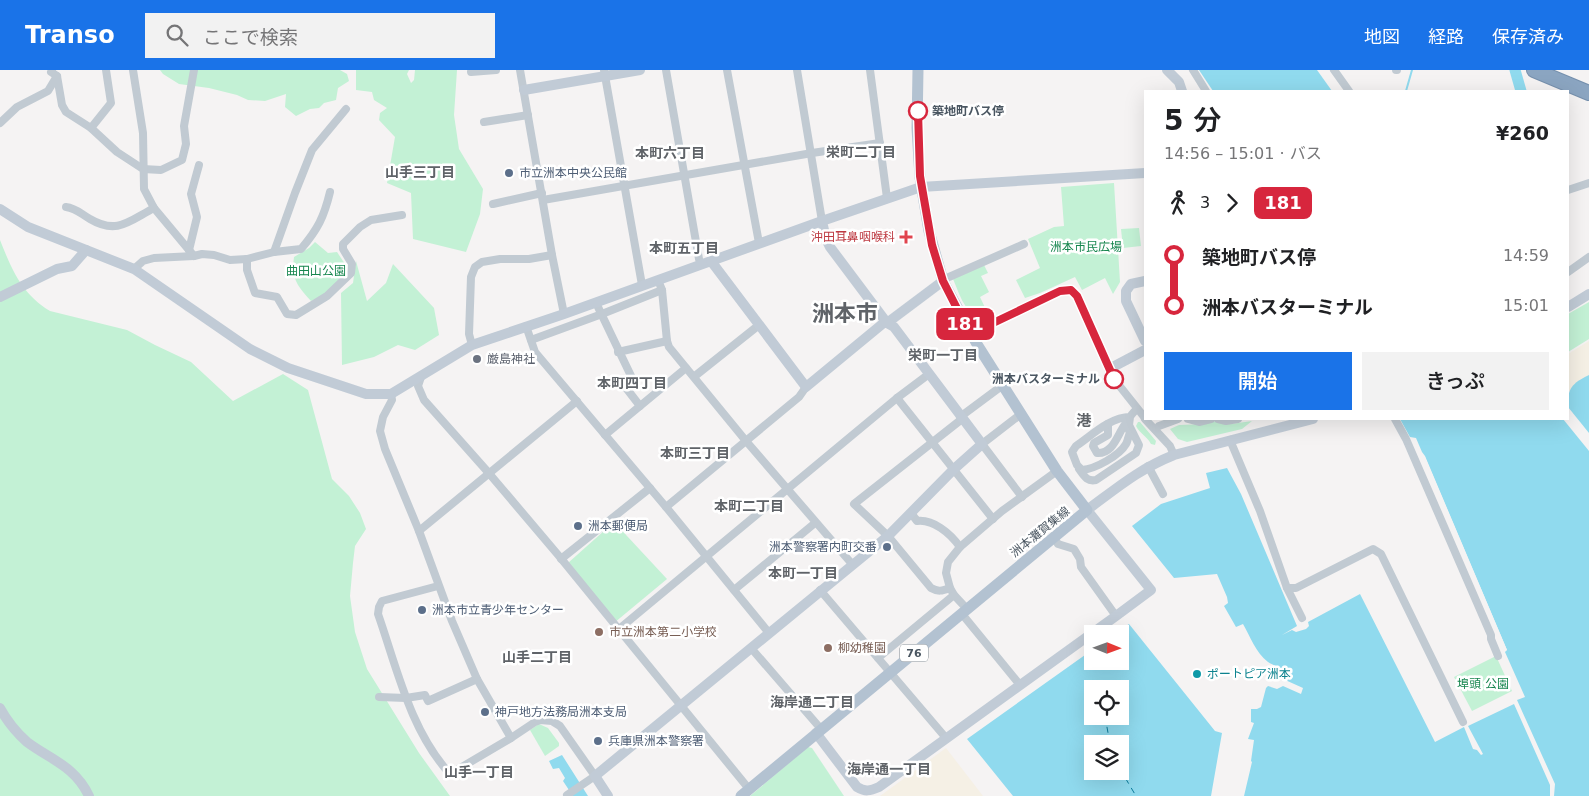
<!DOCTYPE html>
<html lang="ja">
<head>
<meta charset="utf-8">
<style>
	body { margin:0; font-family:"DejaVu Sans","Noto Sans JP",sans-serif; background:#f2f2f2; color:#202124; height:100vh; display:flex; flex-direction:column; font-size:19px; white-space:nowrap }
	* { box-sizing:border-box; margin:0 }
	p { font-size:16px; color:#757577 }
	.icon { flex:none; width:28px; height:28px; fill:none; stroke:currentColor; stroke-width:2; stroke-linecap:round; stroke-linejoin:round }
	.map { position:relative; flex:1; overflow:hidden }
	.drawer { position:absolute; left:1144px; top:20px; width:425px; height:330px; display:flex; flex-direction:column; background:#fff; border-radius:0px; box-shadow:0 5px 20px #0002 }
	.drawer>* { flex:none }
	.badge { padding:0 10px; border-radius:8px; font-size:18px; line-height:32px }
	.needle { width:32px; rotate:91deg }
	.buttons { position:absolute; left:1084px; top:555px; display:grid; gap:10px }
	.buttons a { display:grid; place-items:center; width:45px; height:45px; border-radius:0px; background:#fff; box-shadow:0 5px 20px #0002; font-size:25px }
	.map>.badge { position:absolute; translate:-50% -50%; box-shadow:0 0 0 2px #fff }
	.legs { display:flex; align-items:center; gap:8px; height:55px; padding:0 20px; font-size:16px }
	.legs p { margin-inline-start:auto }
	.summary { display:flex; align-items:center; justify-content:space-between; height:85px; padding:0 20px }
	h1 { font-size:28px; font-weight:600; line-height:38px }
	.button { display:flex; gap:10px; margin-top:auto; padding:10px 20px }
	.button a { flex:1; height:58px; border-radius:0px; background:#1a73e8; color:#fff; font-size:20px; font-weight:600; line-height:58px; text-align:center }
	.button a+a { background:#f2f2f2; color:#202124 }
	ul { padding:0 20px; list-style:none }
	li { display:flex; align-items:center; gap:18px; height:50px; font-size:19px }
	li i { display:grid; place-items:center; width:8px; height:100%; margin:0 6px; background:currentColor }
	li i::after { content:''; width:12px; height:12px; margin:-6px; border:4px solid; border-radius:50%; background:#fff }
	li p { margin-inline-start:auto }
	li:first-child i { background:linear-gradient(#0000 50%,currentColor 0) }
	li:last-child i { background:linear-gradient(currentColor 50%,#0000 0) }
	header { display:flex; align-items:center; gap:30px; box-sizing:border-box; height:70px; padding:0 25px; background:#1a73e8; color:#fff }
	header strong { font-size:24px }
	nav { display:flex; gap:28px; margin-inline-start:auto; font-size:18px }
	.search { width:350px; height:45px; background:#f2f2f2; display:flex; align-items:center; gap:12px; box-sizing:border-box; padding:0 18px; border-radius:0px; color:#757577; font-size:19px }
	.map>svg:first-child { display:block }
	.green { fill:#c3f1d5 }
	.sand { fill:#f5f0e5 }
	.water { fill:#90daee; fill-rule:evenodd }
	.pier { fill:#f5f3f3 }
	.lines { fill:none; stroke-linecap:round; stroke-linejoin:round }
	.stream { stroke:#90daee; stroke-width:2 }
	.river { stroke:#90daee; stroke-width:11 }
	.ferry { stroke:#0c7c9b; stroke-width:1; stroke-dasharray:6 5; stroke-linecap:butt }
	.highway-casing { stroke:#7690ad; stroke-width:16 }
	.street { stroke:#c1cad2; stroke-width:8 }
	.secondary { stroke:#c1cbd6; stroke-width:10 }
	.primary { stroke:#b3c2d1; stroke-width:11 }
	.highway { stroke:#8ba5c1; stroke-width:14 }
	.line-1-casing { stroke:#fff; stroke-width:11 }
	.line-1 { stroke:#d7263d; stroke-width:8 }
	.stop-1-dot { fill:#fff; stroke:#d7263d; stroke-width:2.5 }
	.service-dot { fill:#5c6f8a; stroke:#fff; stroke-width:2 }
	.health-dot { fill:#e0444e; stroke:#fff; stroke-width:2 }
	.worship-dot { fill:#6b7280; stroke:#fff; stroke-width:2 }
	.education-dot { fill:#8d6e63; stroke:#fff; stroke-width:2 }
	.culture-dot { fill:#0f9aa8; stroke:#fff; stroke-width:2 }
	.labels { text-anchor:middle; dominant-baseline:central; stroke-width:5; stroke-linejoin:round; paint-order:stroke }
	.shield { fill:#fff; stroke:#808990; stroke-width:1 }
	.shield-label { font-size:11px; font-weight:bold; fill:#4a5661 }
	.stop-label { font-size:12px; font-weight:bold; fill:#4a5661; stroke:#fff; text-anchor:start }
	.service-label { font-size:12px; fill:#4e5e75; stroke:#fff; text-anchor:start }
	.health-label { font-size:12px; fill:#be3a42; stroke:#fff; text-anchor:end }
	.park-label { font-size:12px; fill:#17864f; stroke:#fff }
	.worship-label { font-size:12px; fill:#5b616d; stroke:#fff; text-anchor:start }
	.street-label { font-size:12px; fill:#4a5661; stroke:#fff }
	.education-label { font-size:12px; fill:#785e54; stroke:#fff; text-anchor:start }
	.culture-label { font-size:12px; fill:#0d838f; stroke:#fff; text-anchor:start }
	.neighbourhood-label { font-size:14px; font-weight:bold; fill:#5f6368; stroke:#fff }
	.quarter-label { font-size:15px; font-weight:bold; fill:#5f6368; stroke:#fff }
	.town-label { font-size:22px; font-weight:bold; fill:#5f6368; stroke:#fff }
</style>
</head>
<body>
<header>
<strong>Transo</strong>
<div class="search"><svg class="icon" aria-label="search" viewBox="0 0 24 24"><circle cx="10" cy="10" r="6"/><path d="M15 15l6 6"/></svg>ここで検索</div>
<nav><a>地図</a><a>経路</a><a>保存済み</a></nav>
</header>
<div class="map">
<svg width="1589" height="726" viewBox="0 0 1589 726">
	<rect width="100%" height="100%" fill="#f5f3f3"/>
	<g class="green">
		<path d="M 160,0 L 340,0 L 347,4 L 349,11 L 338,18 L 336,30 L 324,33 L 319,38 L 310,39 L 296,46 L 285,37 L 286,24 L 265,31 L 248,30 L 237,25 L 209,18 L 179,14 L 163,4 Z"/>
		<path d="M 356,0 L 409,0 L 407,4 L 411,13 L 414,10 L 415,0 L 457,0 L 454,45 L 459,79 L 483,119 L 480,144 L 466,182 L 413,169 L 411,123 L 387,113 L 395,67 L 379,50 L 380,43 L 387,38 L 374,30 L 372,22 L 356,20 Z"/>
		<path d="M 1114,113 L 1120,212 L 1113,224 L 1105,208 L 1082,220 L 1075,207 L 1040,223 L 1025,228 L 1016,210 L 1040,198 L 1028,169 L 1054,157 L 1064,156 L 1061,117 Z"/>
		<path d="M 1139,158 L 1141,176 L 1123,178 L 1121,159 Z"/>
		<path d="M 0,170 C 12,200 21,223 50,241 L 127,260 L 155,275 L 191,292 L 233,331 L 283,304 L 308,320 L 332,409 L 349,426 L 360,443 L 366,459 L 355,476 L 353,493 L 350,526 L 355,562 L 367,599 L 419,683 L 450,726 L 0,726 Z"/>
		<path d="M 315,172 L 328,183 L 337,182 L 347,197 C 342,213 326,225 311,231 C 297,216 291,208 294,187 L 309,178 Z"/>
		<path d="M 356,191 L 367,231 L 386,213 L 393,194 L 434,238 L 439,265 L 415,280 L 398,275 L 374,287 L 342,295 L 341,223 L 353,213 Z"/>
		<path d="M 984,195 L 988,203 L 981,206 L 989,222 L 980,227 L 989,246 C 967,252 960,225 953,209 Z"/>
		<path d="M 1589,232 L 1589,269 L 1568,282 L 1568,244 Z"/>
		<path d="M 1221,350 L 1231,354 L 1252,351 L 1242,359 L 1187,372 L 1178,369 L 1170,359 L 1179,355 L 1204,354 Z"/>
		<path d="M 1138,352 L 1140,352 L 1156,371 L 1155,375 L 1151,374 C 1147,366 1140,364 1136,356 Z"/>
		<path d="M 614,452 L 667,509 L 614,553 L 568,493 Z"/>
		<path d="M 1496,586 L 1512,621 L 1472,641 L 1454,607 Z"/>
		<path d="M 539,654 L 548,658 L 559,673 L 559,676 L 545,686 L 530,660 Z"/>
		<path d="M 808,677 L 812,678 L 844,726 L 750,726 Z"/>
	</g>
	<g class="sand">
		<path d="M 1589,271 L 1589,305 L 1575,314 L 1568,323 L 1568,284 Z"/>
		<path d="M 946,678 L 983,726 L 880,726 Z"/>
	</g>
	<g class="water">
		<path d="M 1199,0 L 1317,0 L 1332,21 L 1213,21 Z"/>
		<path d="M 1589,305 L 1589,363 L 1568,337 C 1567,319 1572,313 1589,305 Z"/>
		<path d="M 1400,349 L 1563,349 L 1589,381 L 1589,726 L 1554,726 L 1555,714 L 1517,630 L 1525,627 L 1505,582 L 1507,580 L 1425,386 L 1422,382 L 1416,368 L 1410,367 Z"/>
		<path d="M 1227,398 L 1241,424 L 1297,556 L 1282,565 L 1292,560 L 1296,562 L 1306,559 L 1309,556 L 1308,552 L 1360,524 L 1435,672 L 1464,657 L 1473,679 L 1477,680 L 1481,685 L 1483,684 L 1468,656 L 1514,634 L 1550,715 L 1550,726 L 1244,726 L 1252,692 L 1251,691 L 1254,670 L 1248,669 L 1254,653 L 1251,652 L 1251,639 L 1257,639 L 1261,637 L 1266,618 L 1268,616 L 1277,619 L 1283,616 L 1301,624 L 1303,618 L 1283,609 L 1285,603 C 1281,597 1274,596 1268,592 C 1256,583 1250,566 1243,554 L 1236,557 L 1224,536 L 1228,533 L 1227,527 L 1217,504 L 1174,508 L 1132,456 L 1161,434 L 1210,418 L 1206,403 Z"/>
		<path d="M 1129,554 L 1215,661 L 1222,663 L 1211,726 L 1013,726 L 967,669 L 1092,580 L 1092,591 L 1120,591 L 1120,564 L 1115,564 ZM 1092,619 L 1120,619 L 1120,646 L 1092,646 ZM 1092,674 L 1120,674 L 1120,701 L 1092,701 Z"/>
		<path d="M 562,685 L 588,726 L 573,726 L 563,711 L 565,708 L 559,698 L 553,699 L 549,691 Z"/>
	</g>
	<path class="pier" d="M 1413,368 L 1415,369 L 1421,383 L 1425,387 L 1507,580 L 1502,582 L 1504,579 L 1423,387 L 1419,384 Z"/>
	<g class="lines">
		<path class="stream" d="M 1406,21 L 1412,0"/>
		<path class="river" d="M 1515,0 L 1521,21"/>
		<g class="ferry">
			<path d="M 1105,646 L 1110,674"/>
			<path d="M 1120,699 L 1136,726"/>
		</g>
		<g class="highway-casing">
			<path id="highway" d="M 1534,0 L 1589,23"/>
		</g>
		<g class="street">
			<path d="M 52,0 L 51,2 L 57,6 L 62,35 L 66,42 L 91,58 L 117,82 L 143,99 L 161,100 L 182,90 L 186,74 L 184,56 L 194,0"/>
			<path d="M 133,0 L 143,63 L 144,119 L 154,138 L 194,186"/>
			<path d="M 520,0 L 552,185 L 564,244"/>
			<path d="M 604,0 L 642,215"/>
			<path d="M 666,0 L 699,189"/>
			<path d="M 727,0 L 759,173"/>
			<path d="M 797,0 L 822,151"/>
			<path d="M 870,0 L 887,128"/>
			<path d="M 1193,0 L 1206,21"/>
			<path d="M 1334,0 L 1349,21"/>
			<path d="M 1396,0 L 1397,0"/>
			<path d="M 471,2 L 496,0"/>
			<path d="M 484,52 L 528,45"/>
			<path d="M 0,53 L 17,37 L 48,21 L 57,6"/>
			<path d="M 91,58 L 111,33 L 106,0"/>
			<path d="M 1568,120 L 1589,113"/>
			<path d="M 543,130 L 812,83 L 880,73"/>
			<path d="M 493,134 L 542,123"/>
			<path d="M 66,137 C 76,138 81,144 90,149 C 117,165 129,151 154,138"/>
			<path d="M 189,180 L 197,147 L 191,124 L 199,95"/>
			<path d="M 274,182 L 295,123 L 312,80 L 346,39"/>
			<path d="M 247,189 L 247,200 L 255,223 L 277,227 L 287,244 L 296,245 L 327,226 L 351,203 L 352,194 L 343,179 L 343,174 L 360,157 L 371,150 L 402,145"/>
			<path d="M 134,199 L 143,191 L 154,188 L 194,186 L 202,184 L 214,185 L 230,190 L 247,189 L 274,182 L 301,179 C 318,159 324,147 330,122"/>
			<path d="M 1568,202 L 1589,187"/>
			<path d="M 949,207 L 1024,174"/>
			<path d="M 658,210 L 662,220 L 667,271 L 669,277 L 746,371 L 852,494"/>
			<path d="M 598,237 L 632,308 L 623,314 L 640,336"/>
			<path d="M 526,256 L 535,282 L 666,437 L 769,563"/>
			<path d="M 970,264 L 1060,221 L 1071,220 L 1077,227 L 1114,309 L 1145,348"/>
			<path d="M 531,270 L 602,244 L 662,220"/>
			<path d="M 472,275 L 469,264 L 471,207 L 475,197 L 482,192 L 500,189 L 529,189 L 552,185"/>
			<path d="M 618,282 L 667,271"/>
			<path d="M 695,306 L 759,255"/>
			<path d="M 421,307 L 418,316 L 424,330 L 487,401 L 559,486 L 749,719"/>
			<path d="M 391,324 L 392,330 L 383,347 L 380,361 L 385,379 L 419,461 L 452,551 L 477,609 L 511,668"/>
			<path d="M 897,328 L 993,449"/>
			<path d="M 1021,344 L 982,374 L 1022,427"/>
			<path d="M 960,347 L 1003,315"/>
			<path d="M 1145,349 L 1170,376 L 1174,385"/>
			<path d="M 1188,349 L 1199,352 L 1211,349"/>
			<path d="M 1218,349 L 1226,351 L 1238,349"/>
			<path d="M 1395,349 L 1406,369 L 1491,565 L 1491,569 L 1498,586"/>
			<path d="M 1108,354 L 1108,365 L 1094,373 L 1093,376 L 1097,383 C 1114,384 1117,364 1126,353"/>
			<path d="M 1159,356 L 1178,349"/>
			<path d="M 605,365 L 686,298"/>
			<path d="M 1230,370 L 1260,441 L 1287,518 L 1296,518 L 1373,479 L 1381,484 L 1463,652"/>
			<path d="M 1148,396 L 1163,424"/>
			<path d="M 1079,399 C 1084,406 1087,412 1096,410 L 1136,383 L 1139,375 L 1129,355 L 1130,347 C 1110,347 1091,366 1076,376 L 1072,382 L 1077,395 L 1082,400 C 1095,399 1119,386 1126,374 C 1128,371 1128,366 1130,363 L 1126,353 C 1129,348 1132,343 1137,339"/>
			<path d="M 666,437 L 799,327 L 806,317"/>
			<path d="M 911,443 L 917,451 C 933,449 950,463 960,477"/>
			<path d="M 419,461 L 577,331"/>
			<path d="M 1054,468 L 1058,474 L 1074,479 L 1080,489 L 1081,497 L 1116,546"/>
			<path d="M 561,489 L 650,418"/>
			<path d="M 438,516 L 382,531 L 379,537 L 378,544 C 397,598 410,660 450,704 L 511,668 L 535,652 L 540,650 L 552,651 L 560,656 L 595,706 L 567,725"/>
			<path d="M 950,518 C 942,521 938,522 931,518 L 888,466 L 854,434 L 962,349"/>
			<path d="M 1287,518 L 1302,548"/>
			<path d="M 734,520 L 815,453"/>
			<path d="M 820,520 L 946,668"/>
			<path d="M 967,539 L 954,525 L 950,518 L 946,503 L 948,492 L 960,477 L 1002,441 L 1057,401"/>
			<path d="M 962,544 L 1020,615"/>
			<path d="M 619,559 L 897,328 L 929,304"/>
			<path d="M 751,578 L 821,659"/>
			<path d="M 878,588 L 954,525"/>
			<path d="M 379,627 L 406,628 L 425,625 L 428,631 L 477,609"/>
		</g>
		<g class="secondary">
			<path d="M 1167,0 L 1179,12 L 1182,21"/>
			<path d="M 524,20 L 640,0"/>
			<path d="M 0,139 L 28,157 L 134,199 L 250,279 L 288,298 L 366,324 L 391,324 L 472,275 L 564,244 L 822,151"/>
			<path d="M 711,191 L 806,317 L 886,251"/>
			<path d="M 1145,211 L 1131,214 L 1126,221 L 1126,231 L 1145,271"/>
			<path d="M 0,227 L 57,199 L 72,196 L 86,180"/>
			<path d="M 1568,237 L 1589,224"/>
			<path d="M 887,253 L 943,211"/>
			<path d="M 1109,299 L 1145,280"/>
			<path d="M 0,638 C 7,651 16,662 27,672 C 51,690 75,696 89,726"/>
			<path d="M 816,663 L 857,717 C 865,722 870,721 879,717 L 1116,546 L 1151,520 L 1087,440 C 1117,418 1139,399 1174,385 L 1313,349"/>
			<path d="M 608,726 L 595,706 L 888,466 L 954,399 L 982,374 L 894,257 L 887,253 L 830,177 L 826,169 L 822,151 L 921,117 L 1145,103"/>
		</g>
		<path class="primary" d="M 741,726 L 1087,440 L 1057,401 L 978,276 L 943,211 L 929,161 L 920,107 L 917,58 L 918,0"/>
		<use href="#highway" class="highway"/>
	</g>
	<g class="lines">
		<g class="line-1-casing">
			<path id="line-1" d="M 918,41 L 920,106 L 932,175 L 943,211 L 970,264 L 1060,221 L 1071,220 L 1077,226 L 1114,309"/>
		</g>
		<use href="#line-1" class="line-1"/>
	</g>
	<g class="stop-1-dot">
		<circle cx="918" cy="41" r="9"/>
		<circle cx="1114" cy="309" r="9"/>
	</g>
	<g class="service-dot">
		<circle cx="509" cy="103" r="5"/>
		<circle cx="578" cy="456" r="5"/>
		<circle cx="887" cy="477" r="5"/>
		<circle cx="422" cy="540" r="5"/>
		<circle cx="485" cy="642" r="5"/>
		<circle cx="598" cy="671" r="5"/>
	</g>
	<path class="health-dot" d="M903.5 159.5h5v5h5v5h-5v5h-5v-5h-5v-5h5z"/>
	<circle class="worship-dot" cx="477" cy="289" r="5"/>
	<g class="education-dot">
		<circle cx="599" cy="562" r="5"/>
		<circle cx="828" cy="578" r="5"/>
	</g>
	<circle class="culture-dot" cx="1197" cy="604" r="5"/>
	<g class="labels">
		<rect class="shield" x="900" y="574.5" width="28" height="17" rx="4"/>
		<g class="shield-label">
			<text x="914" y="583">76</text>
		</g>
		<g class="stop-label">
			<text x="932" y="41">築地町バス停</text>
			<text x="1100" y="309" text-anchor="end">洲本バスターミナル</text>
		</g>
		<g class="service-label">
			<text x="519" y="103">市立洲本中央公民館</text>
			<text x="588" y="456">洲本郵便局</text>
			<text x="877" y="477" text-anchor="end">洲本警察署内町交番</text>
			<text x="432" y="540">洲本市立青少年センター</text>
			<text x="495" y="642">神戸地方法務局洲本支局</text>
			<text x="608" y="671">兵庫県洲本警察署</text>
		</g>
		<g class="health-label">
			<text x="895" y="167">沖田耳鼻咽喉科</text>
		</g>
		<g class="park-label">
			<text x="1086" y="177">洲本市民広場</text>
			<text x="316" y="201">曲田山公園</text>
			<text x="1483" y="614">埠頭 公園</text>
		</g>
		<g class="worship-label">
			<text x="487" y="289">厳島神社</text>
		</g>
		<g class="street-label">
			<text transform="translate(1040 462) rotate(-39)">洲本灘賀集線</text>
		</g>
		<g class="education-label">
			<text x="609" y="562">市立洲本第二小学校</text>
			<text x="838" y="578">柳幼稚園</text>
		</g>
		<g class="culture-label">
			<text x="1207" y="604">ポートピア洲本</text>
		</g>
		<g class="neighbourhood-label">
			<text x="861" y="82">栄町二丁目</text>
			<text x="670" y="83">本町六丁目</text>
			<text x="420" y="102">山手三丁目</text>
			<text x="684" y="178">本町五丁目</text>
			<text x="943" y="285">栄町一丁目</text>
			<text x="632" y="313">本町四丁目</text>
			<text x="695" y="383">本町三丁目</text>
			<text x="749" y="436">本町二丁目</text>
			<text x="803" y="503">本町一丁目</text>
			<text x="537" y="587">山手二丁目</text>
			<text x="812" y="632">海岸通二丁目</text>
			<text x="889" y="699">海岸通一丁目</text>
			<text x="479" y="702">山手一丁目</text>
		</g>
		<g class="quarter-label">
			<text x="1084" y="351">港</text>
		</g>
		<g class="town-label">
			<text x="845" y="243">洲本市</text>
		</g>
	</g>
</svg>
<div class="buttons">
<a><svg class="needle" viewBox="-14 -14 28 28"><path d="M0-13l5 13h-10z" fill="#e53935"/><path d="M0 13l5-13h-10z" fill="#757577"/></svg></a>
<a><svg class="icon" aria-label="locate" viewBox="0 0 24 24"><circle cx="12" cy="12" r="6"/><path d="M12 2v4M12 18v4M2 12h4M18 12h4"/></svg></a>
<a><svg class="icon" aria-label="layers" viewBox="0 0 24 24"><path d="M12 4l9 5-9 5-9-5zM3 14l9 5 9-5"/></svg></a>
</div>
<b class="badge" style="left:965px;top:254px;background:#d7263d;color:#fff">181</b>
<section class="drawer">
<div class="summary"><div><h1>5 分</h1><p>14:56 – 15:01 · バス</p></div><b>¥260</b></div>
<div class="legs"><svg class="icon" aria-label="walk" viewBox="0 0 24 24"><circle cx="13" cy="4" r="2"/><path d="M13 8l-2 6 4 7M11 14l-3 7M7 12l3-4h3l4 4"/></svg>3<svg class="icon" aria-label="forward" viewBox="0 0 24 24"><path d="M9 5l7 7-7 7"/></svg><b class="badge" style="background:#d7263d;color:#fff">181</b></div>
<ul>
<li><i style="color:#d7263d"></i><b>築地町バス停</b><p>14:59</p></li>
<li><i style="color:#d7263d"></i><b>洲本バスターミナル</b><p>15:01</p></li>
</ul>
<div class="button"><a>開始</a><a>きっぷ</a></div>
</section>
</div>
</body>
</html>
